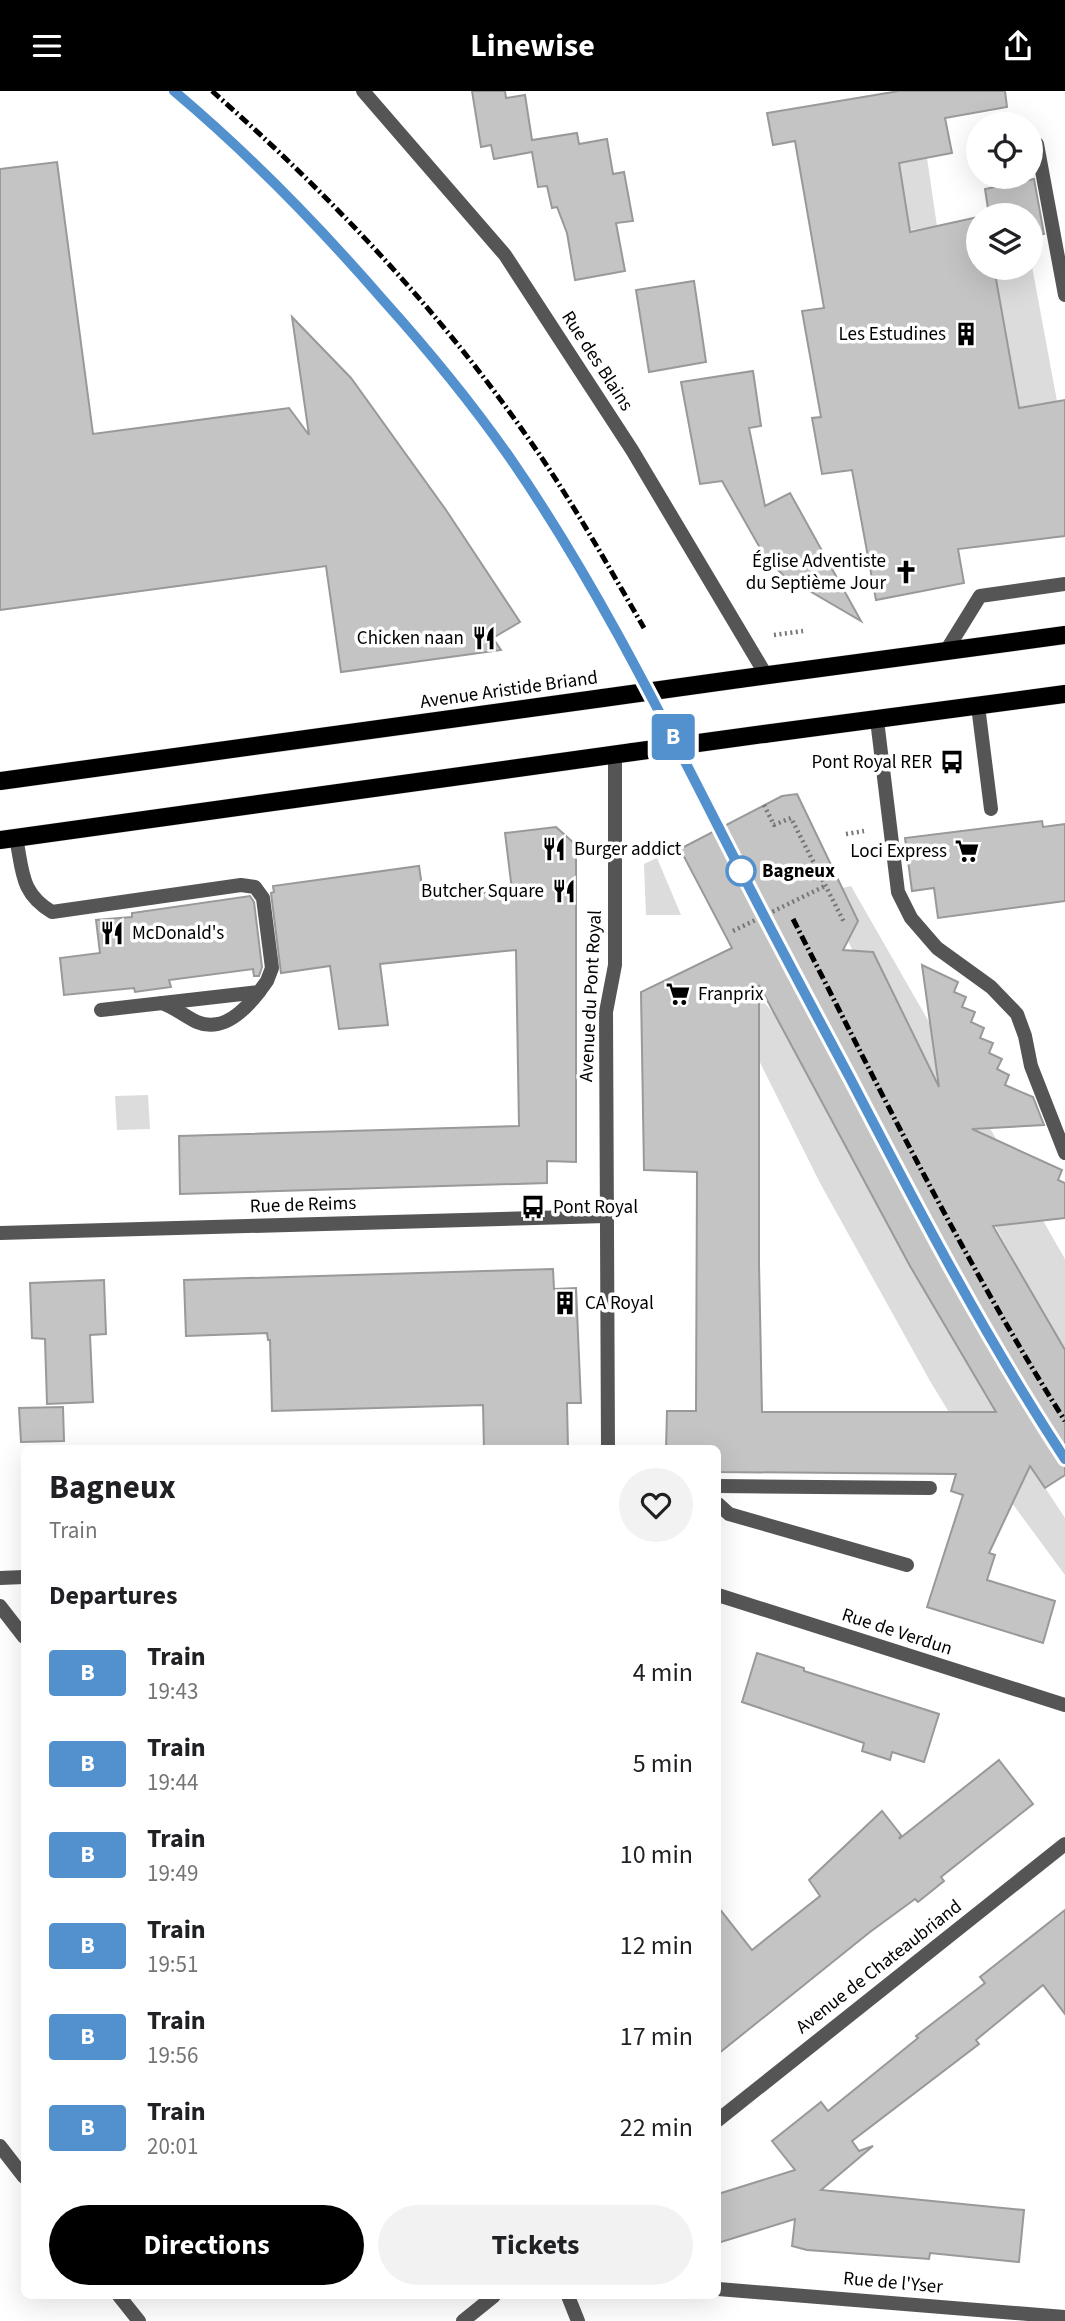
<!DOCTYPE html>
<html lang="en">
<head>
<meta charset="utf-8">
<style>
	body { margin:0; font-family:"Source Sans 3",sans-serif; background:#f2f2f2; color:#202124; height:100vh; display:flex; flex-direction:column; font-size:26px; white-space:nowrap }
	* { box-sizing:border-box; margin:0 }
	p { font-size:23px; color:#757577 }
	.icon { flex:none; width:38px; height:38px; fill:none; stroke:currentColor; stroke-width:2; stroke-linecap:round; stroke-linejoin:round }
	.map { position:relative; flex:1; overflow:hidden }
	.sheet { position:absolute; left:21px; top:1354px; width:700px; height:854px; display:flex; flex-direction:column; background:#fff; border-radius:10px; box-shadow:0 7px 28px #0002 }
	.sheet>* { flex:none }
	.badge { padding:0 14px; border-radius:5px; font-size:24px; line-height:46px }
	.buttons { position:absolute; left:966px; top:21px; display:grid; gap:14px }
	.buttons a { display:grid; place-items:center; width:77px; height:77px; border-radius:50%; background:#fff; box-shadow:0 7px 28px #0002; font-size:35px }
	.map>.badge { position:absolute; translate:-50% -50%; box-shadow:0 0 0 4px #fff }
	h2 { padding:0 28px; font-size:26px; line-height:63px }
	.round { display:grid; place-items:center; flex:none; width:74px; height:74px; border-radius:37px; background:#f2f2f2 }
	.headline { display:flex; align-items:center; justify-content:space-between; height:119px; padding:0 28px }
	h1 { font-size:33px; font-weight:700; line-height:52px }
	.action { display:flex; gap:14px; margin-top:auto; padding:14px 28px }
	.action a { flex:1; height:80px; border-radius:42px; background:#000; color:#fff; font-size:28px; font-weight:700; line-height:80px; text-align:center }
	.action a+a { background:#f2f2f2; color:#202124 }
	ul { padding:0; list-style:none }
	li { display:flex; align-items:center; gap:21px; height:91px; padding:0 28px }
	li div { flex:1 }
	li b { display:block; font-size:26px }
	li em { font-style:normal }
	li .badge { min-width:77px; font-weight:700; text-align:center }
	header { display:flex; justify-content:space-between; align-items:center; height:91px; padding:0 28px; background:#000; color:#fff; font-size:32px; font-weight:700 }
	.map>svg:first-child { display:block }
	.green { fill:#dcdcdc }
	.building { fill:#c4c4c4; stroke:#999; stroke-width:2; fill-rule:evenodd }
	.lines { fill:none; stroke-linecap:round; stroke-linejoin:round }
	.primary-casing { stroke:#dbdbdb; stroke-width:19 }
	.path { stroke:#777; stroke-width:4.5; stroke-dasharray:2 3.5; stroke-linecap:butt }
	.service { stroke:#555; stroke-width:14 }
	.minor { stroke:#555; stroke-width:14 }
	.primary { stroke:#000; stroke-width:18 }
	.rail { stroke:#000; stroke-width:5; stroke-dasharray:10 3.5 2 3.5; stroke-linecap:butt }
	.primary-bridge-casing { stroke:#dbdbdb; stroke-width:19; stroke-linecap:butt }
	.primary-bridge { stroke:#000; stroke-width:18 }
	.line-casing { stroke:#fff; stroke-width:16 }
	.line { stroke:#5291ce; stroke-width:10 }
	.stop-dot { fill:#fff; stroke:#5291ce; stroke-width:3.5 }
	.labels { text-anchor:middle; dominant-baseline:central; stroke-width:7; stroke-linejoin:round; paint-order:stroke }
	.poi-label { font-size:19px; fill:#000; stroke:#fff; text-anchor:end }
	.street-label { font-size:19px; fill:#000; stroke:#fff }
	.stop-label { font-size:19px; font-weight:bold; fill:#000; stroke:#fff; text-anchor:start }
</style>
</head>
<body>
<header><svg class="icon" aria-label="menu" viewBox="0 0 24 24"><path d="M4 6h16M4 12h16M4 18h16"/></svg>Linewise<svg class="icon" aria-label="share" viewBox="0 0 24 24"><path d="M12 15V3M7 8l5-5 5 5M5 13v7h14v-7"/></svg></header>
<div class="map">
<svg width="1065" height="2230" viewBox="0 0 1065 2230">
	<rect width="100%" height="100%" fill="#fff"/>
	<g class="green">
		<path d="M 927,67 L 937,135 L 910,139 L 899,72 Z"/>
		<path d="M 1031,170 L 1057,310 L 1019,317 L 994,177 L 1031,177 Z"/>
		<path d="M 657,767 L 681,824 L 646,824 L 644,773 Z"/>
		<path d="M 851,795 L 1065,1168 L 1065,1259 C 987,1125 916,989 848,850 L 858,830 L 842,797 Z"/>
		<path d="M 728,858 L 760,907 L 778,927 L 910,1175 L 1011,1345 L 1065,1427 L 1065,1484 L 967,1351 L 930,1290 L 820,1092 L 709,869 Z"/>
		<path d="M 148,1004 L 150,1038 L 117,1039 L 115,1005 Z"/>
	</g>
	<g class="building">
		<path d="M 472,0 L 505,0 L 506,7 L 525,4 L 532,49 L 577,42 L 579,53 L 607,48 L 613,83 L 624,81 L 633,130 L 616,132 L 625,180 L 575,189 L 567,142 L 557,116 L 552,117 L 547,95 L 538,96 L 532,61 L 494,68 L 491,54 L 481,56 Z"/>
		<path d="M 899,0 L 1005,0 L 1007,16 L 945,27 L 952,62 L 899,72 L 910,141 L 978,126 L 978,177 L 994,177 L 1019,317 L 1065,309 L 1065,445 L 958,458 L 964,492 L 876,509 L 852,379 L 822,383 L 812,327 L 821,326 L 802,220 L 824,217 L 795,50 L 773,54 L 767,22 Z"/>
		<path d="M 57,71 L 93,343 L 289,317 L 309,344 L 292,226 L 351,287 L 446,419 L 520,531 L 493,547 L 501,559 L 341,581 L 326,475 L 0,519 L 0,78 Z"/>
		<path d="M 1034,88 L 1044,143 L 1031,145 L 1031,124 L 987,124 L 989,124 L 985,98 Z"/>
		<path d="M 694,190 L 706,271 L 649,281 L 636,199 Z"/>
		<path d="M 753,280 L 761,335 L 749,337 L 765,415 L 790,402 L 861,530 L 784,485 L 775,476 L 772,478 L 722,390 L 700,393 L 681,291 Z"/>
		<path d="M 797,703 L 858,830 L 843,859 L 873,861 L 939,996 L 922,874 L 958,891 L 954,901 L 966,906 L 962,916 L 975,921 L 971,931 L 984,937 L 980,947 L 993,952 L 989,962 L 1002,968 L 997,978 L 1009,984 L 1005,994 L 1033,1006 L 1044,1034 L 972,1038 L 1062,1079 L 1058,1089 L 1065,1092 L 1065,1127 L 993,1135 L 1065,1259 L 1065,1384 L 1045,1397 L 1030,1375 L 989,1462 L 995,1464 L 987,1489 L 1055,1510 L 1043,1552 L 927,1516 L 963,1404 L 951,1400 L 956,1383 L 718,1381 L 718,1358 L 666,1358 L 667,1320 L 696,1320 L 697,1081 L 644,1079 L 641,901 L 732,857 L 680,758 L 782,705 ZM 759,894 L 910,1175 L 996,1321 L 762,1321 L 759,1172 Z"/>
		<path d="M 1042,730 L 1043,736 L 1065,733 L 1065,810 L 938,827 L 934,797 L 912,800 L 905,747 Z"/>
		<path d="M 556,736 L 576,754 L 576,1071 L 547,1070 L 547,1092 L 180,1103 L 179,1045 L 519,1035 L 516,859 L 380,873 L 388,934 L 339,938 L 330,875 L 281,882 L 271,802 L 274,801 L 273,795 L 419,775 L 424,809 L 512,799 L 505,742 Z"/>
		<path d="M 250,805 L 254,811 L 262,876 L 259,885 L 254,885 L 253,878 L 169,889 L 171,896 L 135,901 L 134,897 L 64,904 L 60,867 L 100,862 L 96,829 L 132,826 L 132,822 Z"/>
		<path d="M 553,1178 L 554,1198 L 576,1197 L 581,1312 L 567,1312 L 568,1358 L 484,1358 L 483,1314 L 272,1320 L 270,1249 L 268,1249 L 267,1242 L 186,1245 L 184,1189 Z"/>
		<path d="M 104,1189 L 106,1243 L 90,1244 L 93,1311 L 47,1313 L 45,1248 L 32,1247 L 30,1192 Z"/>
		<path d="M 63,1316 L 64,1350 L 21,1351 L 19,1317 Z"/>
		<path d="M 757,1562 L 804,1577 L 804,1580 L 939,1623 L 924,1671 L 892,1661 L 890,1669 L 862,1660 L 864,1652 L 742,1611 Z"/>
		<path d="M 999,1669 L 1033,1713 L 941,1786 L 944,1790 L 918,1811 L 915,1808 L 870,1841 L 718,1963 L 718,1816 L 752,1859 L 820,1805 L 809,1789 L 882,1720 L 901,1744 L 899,1748 Z"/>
		<path d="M 1065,1819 L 1065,1923 L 1043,1894 L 976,1949 L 979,1953 L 852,2050 L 859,2060 L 873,2055 L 821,2099 L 1024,2119 L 1019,2171 L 930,2162 L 929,2168 L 807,2159 L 792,2155 L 795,2128 L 718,2152 L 718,2103 L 795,2079 L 772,2050 L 821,2011 L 828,2020 L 918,1947 L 916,1945 L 985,1892 L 980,1886 Z"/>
	</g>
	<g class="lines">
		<g class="primary-casing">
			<g id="primary">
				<path d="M 739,588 L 1065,544"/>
				<path d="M 764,643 L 1065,603"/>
				<path d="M 0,690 L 603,607"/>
				<path d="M 0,749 L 633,661"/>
			</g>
		</g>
		<g class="path">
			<path d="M 774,544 L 803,540"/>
			<path d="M 764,714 L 774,734 L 791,727 L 844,831"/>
			<path d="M 846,743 L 864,740"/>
			<path d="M 733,840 L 825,795"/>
		</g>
		<g class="service">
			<path d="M 1037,53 L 1065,204"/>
			<path d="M 946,560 L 980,505 L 1065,493"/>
			<path d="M 978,615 L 991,718"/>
			<path d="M 877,629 L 898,801 L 911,827 L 937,857 L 991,896 L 1017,923 L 1025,945 L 1031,975 L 1065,1062"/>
			<path d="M 16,747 C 23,780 20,802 52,821 L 241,794 L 255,796 L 263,807 L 272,877 L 267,890 L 259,901 L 101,919"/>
			<path d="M 162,912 C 175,917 185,925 197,931 C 223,942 245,919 259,901"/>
			<path d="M 718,1395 L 930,1397"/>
			<path d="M 718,1413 L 729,1423 L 907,1474"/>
		</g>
		<g class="minor">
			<path d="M 363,0 L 505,164 L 632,359 L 766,584"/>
			<path d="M 0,1142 L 606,1125"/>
			<path d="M 608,1358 L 606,921 L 615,874 L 615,664"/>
			<path d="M 0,1487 L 24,1486"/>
			<path d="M 718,1504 L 1065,1614"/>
			<path d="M 0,1515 L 24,1546"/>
			<path d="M 718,2029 L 1065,1753"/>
			<path d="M 0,2055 L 24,2086"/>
			<path d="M 718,2198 L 1065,2226"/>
			<path d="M 119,2205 L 139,2230"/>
			<path d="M 568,2205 L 578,2230"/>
			<path d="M 463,2230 L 494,2205"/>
		</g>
		<use href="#primary" class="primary"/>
		<g class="rail">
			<path d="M 174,0 C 251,65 321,137 387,213 C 430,262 473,313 509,367 C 548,424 582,484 618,543"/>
			<path d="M 212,0 C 329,103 439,219 528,347 C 571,408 607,473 644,537"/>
			<path d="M 793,828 C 879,997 963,1169 1065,1330"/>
			<path d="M 772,839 C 867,1017 954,1200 1065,1368"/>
		</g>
		<g class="primary-bridge-casing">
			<g id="primary-bridge">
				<path d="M 603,607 L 739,588"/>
				<path d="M 633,661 L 764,643"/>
			</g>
		</g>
		<use href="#primary-bridge" class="primary-bridge"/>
	</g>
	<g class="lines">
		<g class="line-casing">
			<path id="line" d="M 174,0 C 250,64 319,135 384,210 C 428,259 470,310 508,364 C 607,507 681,665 761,819 C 790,875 820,931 850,987 C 917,1116 985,1246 1065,1368"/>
		</g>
		<use href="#line" class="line"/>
	</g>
	<defs>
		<g id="building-bare" transform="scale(1.89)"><path d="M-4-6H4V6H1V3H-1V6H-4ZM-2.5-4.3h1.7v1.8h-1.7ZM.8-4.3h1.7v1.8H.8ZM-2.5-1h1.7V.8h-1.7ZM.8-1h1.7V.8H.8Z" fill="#000" stroke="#fff" stroke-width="2.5" paint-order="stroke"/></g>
		<g id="church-bare" transform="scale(1.89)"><path d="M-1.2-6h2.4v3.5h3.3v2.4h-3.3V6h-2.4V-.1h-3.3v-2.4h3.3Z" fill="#000" stroke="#fff" stroke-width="2.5" paint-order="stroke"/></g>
		<g id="restaurant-bare" transform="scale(1.89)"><path d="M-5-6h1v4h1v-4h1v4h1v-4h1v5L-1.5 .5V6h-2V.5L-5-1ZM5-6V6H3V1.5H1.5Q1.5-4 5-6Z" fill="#000" stroke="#fff" stroke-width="2.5" paint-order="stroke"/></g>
		<g id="bus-bare" transform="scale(1.89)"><path d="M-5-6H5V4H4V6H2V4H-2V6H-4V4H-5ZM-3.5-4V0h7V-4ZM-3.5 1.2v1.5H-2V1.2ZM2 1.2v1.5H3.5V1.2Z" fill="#000" stroke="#fff" stroke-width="2.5" paint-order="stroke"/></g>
		<g id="supermarket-bare" transform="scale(1.89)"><path d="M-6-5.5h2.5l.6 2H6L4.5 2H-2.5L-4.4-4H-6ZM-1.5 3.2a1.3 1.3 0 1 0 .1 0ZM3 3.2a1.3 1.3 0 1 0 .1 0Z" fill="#000" stroke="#fff" stroke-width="2.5" paint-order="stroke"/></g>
	</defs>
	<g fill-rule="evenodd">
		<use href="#building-bare" x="966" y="243"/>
		<use href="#church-bare" x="906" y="481"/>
		<use href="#restaurant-bare" x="484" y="547"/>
		<use href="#bus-bare" x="952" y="671"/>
		<use href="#restaurant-bare" x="554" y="758"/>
		<use href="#supermarket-bare" x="967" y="760"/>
		<use href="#restaurant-bare" x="564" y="800"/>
		<use href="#restaurant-bare" x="112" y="842"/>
		<use href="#supermarket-bare" x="678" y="903"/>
		<use href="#bus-bare" x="533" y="1116"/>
		<use href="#building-bare" x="565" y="1212"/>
	</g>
	<circle class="stop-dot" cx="741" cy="780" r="14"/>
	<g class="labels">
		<g class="poi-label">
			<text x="946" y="243">Les Estudines</text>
			<text x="886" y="470">Église Adventiste<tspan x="886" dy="22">du Septième Jour</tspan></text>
			<text x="464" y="547">Chicken naan</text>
			<text x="932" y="671">Pont Royal RER</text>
			<text x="574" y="758" text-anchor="start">Burger addict</text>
			<text x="947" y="760">Loci Express</text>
			<text x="544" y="800">Butcher Square</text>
			<text x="132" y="842" text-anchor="start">McDonald's</text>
			<text x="698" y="903" text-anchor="start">Franprix</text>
			<text x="553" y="1116" text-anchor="start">Pont Royal</text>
			<text x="585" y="1212" text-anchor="start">CA Royal</text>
		</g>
		<g class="street-label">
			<text transform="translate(597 270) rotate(57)">Rue des Blains</text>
			<text transform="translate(509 599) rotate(-8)">Avenue Aristide Briand</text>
			<text transform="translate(591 905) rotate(-87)">Avenue du Pont Royal</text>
			<text transform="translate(303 1114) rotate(-2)">Rue de Reims</text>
			<text transform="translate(897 1541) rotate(18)">Rue de Verdun</text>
			<text transform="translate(879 1876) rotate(-38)">Avenue de Chateaubriand</text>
			<text transform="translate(893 2192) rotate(5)">Rue de l'Yser</text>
		</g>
		<g class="stop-label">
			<text x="762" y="780">Bagneux</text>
		</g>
	</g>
</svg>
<div class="buttons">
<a><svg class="icon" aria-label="locate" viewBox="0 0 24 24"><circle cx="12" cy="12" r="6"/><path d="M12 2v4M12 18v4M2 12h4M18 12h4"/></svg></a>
<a><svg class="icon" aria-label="layers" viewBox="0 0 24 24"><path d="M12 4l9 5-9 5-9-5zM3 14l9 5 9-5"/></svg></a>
</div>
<b class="badge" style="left:673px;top:646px;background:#5291ce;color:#fff">B</b>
<section class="sheet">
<div class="headline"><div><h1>Bagneux</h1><p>Train</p></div><a class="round"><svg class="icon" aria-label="heart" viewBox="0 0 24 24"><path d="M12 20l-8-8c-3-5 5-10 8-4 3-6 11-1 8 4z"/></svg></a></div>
<h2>Departures</h2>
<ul>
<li><span class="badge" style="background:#5291ce;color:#fff">B</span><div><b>Train</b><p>19:43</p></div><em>4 min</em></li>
<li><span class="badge" style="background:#5291ce;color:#fff">B</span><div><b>Train</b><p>19:44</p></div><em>5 min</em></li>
<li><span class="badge" style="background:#5291ce;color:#fff">B</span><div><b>Train</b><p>19:49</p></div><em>10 min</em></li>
<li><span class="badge" style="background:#5291ce;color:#fff">B</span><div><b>Train</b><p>19:51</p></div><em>12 min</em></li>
<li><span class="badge" style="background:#5291ce;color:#fff">B</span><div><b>Train</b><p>19:56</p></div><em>17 min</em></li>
<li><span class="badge" style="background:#5291ce;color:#fff">B</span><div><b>Train</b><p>20:01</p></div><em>22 min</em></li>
</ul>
<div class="action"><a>Directions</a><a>Tickets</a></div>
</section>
</div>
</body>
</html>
